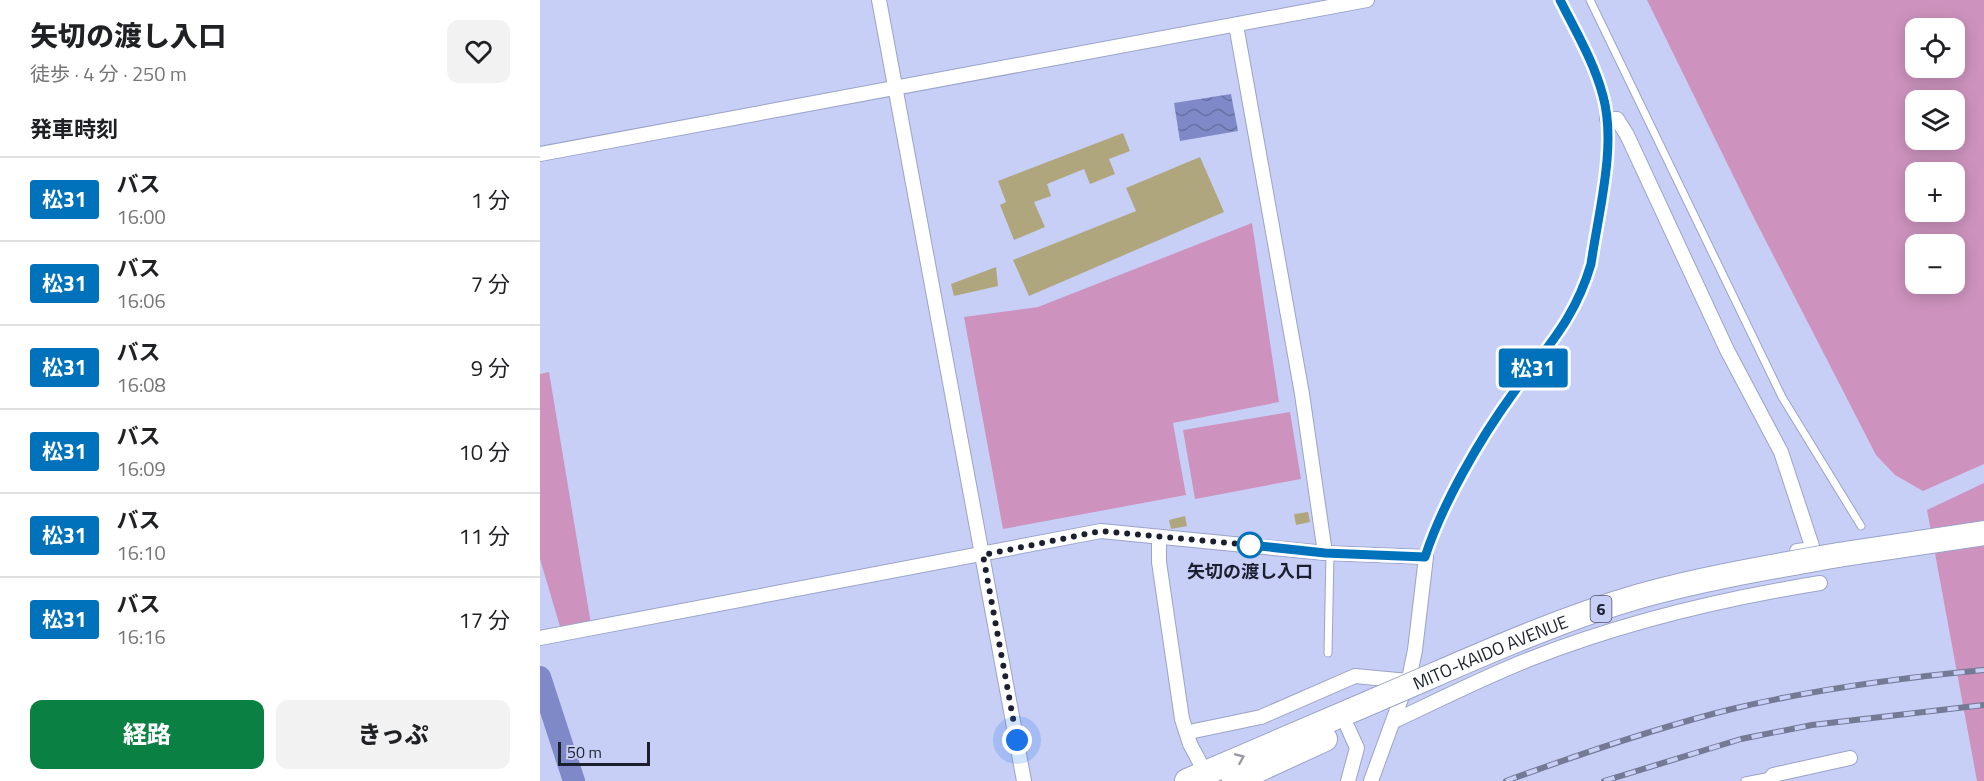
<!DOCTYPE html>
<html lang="ja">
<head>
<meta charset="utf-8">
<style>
	body { margin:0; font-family:"Titillium Web","Noto Sans JP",sans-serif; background:#f2f2f2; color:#202124; height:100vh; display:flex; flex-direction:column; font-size:22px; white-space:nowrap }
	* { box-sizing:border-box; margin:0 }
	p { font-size:20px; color:#757577 }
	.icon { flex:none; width:33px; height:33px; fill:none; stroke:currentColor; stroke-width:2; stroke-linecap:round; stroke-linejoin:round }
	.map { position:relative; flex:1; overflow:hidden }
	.side { display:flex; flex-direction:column; background:#fff; width:540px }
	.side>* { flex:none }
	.badge { padding:0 12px; border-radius:4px; font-size:21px; line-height:39px }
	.buttons { position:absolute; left:1365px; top:18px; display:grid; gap:12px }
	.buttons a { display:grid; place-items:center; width:60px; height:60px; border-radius:12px; background:#fff; box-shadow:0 3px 15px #0003; font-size:30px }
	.scale { position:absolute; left:18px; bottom:15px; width:92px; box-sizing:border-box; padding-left:6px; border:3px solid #1c1f2e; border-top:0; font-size:16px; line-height:21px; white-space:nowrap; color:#1c1f2e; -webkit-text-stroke:4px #c7cff7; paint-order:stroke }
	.you { position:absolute; width:30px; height:30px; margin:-15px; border:4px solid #fff; border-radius:50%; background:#1a73e8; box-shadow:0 0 0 9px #1a73e833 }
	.map>.badge { position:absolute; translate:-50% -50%; box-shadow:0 0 0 3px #fff }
	h2 { padding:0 30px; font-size:22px; line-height:54px }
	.round { display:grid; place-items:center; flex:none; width:63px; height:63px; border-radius:12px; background:#f2f2f2 }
	.summary { display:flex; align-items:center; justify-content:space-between; height:102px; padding:0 30px }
	h1 { font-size:28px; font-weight:800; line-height:45px }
	.action { display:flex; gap:12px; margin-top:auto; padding:12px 30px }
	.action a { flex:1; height:69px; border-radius:12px; background:#0b8043; color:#fff; font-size:24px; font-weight:800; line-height:69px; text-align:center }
	.action a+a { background:#f2f2f2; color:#202124 }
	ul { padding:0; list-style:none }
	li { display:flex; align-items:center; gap:18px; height:84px; padding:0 30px; border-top:2px solid #e0e0e0 }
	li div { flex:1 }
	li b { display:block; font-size:22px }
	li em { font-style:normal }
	li .badge { min-width:66px; font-weight:700; text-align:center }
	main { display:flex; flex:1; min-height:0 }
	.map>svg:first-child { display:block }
	.green { fill:#cd93be; fill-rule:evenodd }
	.water { fill:url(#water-waves) }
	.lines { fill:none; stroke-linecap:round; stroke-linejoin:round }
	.river { stroke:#7f89c7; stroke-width:22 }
	.building { fill:#b0a67e }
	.lane-casing { stroke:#9ba3c9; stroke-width:9 }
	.street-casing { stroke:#9ba3c9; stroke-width:16 }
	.highway-casing { stroke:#9ba3c9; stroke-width:26 }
	.lane { stroke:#fff; stroke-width:7 }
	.street { stroke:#fff; stroke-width:14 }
	.highway { stroke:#fff; stroke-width:24 }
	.rail-casing { stroke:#747995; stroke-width:6 }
	.rail { stroke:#c7cff7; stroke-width:4; stroke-dasharray:11; stroke-linecap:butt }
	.highway-bridge-casing { stroke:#9ba3c9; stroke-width:26; stroke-linecap:butt }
	.highway-bridge { stroke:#fff; stroke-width:24 }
	.oneway { stroke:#999aa1 }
	.line-casing { stroke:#fff; stroke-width:14 }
	.line { stroke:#0072bc; stroke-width:9 }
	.walk { stroke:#1c1f2e; stroke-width:6; stroke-dasharray:0 10.8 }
	.stop-dot { fill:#fff; stroke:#0072bc; stroke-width:3 }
	.labels { text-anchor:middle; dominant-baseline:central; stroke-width:4.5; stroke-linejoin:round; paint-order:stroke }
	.shield { fill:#c7cff7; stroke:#4f546a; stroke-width:1.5 }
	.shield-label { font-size:16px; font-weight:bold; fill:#1c1f2e }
	.stop-label { font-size:18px; font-weight:bold; fill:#1c1f2e; stroke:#c7cff7 }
	.street-label { font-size:18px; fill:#1c1f2e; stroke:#c7cff7 }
</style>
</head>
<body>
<main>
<section class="side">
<div class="summary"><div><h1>矢切の渡し入口</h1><p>徒歩 · 4 分 · 250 m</p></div><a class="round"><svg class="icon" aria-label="heart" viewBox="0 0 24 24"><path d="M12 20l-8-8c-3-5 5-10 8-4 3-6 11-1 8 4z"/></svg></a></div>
<h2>発車時刻</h2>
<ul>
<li><span class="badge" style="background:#0072bc;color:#fff">松31</span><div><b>バス</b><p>16:00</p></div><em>1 分</em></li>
<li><span class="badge" style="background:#0072bc;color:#fff">松31</span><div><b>バス</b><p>16:06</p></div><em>7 分</em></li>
<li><span class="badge" style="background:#0072bc;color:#fff">松31</span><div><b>バス</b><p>16:08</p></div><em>9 分</em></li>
<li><span class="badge" style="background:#0072bc;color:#fff">松31</span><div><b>バス</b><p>16:09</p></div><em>10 分</em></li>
<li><span class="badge" style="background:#0072bc;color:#fff">松31</span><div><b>バス</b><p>16:10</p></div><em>11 分</em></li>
<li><span class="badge" style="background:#0072bc;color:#fff">松31</span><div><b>バス</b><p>16:16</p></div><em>17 分</em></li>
</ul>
<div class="action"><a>経路</a><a>きっぷ</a></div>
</section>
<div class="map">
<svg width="1444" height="781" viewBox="0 0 1444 781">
	<defs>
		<pattern id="water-waves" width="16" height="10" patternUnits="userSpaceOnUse" patternTransform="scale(1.5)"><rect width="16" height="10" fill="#7f89c7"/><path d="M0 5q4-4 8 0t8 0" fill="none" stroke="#676fa2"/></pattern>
	</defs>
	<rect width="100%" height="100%" fill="#c7cff7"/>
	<g class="green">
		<path d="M 1107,0 L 1444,0 L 1444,464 L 1383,491 L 1355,475 L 1336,455 L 1212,214 ZM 1414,28 L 1414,68 L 1376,68 L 1376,28 ZM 1414,100 L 1414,140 L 1376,140 L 1376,100 ZM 1376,172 L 1414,172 L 1414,212 L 1376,212 ZM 1376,244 L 1414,244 L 1414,284 L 1376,284 Z"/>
		<path d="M 712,223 L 739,402 L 633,423 L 646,495 L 463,529 L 424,317 L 498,307 Z"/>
		<path d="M 9,372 L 51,624 L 21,630 L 0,559 L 0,374 Z"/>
		<path d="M 750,412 L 761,479 L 655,499 L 643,430 Z"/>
		<path d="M 1444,483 L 1444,781 L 1437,781 L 1387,510 Z"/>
	</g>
	<path class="water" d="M 691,94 L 698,131 L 640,141 L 634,103 Z"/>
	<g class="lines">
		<path class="river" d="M 0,677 L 34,781"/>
	</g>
	<g class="building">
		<path d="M 583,133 L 590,151 L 569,159 L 575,174 L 550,184 L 544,169 L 507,184 L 511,196 L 494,202 L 505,227 L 474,240 L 460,205 L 466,202 L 458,181 Z"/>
		<path d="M 660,157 L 684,212 L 489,296 L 473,260 L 596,211 L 586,188 Z"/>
		<path d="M 456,267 L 458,286 L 414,296 L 411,284 Z"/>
		<path d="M 768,512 L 770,522 L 756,525 L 754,514 Z"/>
		<path d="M 645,516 L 647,526 L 631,529 L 629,520 Z"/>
	</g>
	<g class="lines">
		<g class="lane-casing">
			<g id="lane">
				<path d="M 1050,0 L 1242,397 L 1321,526"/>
				<path d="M 886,557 C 902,504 941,438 973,393 C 987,375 1003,359 1016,340 C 1027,323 1038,303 1045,284 C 1059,243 1073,140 1064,100 C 1056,64 1036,33 1021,0"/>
				<path d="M 788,653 L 790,553"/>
				<path d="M 1205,781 L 1231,776"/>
			</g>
		</g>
		<g class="street-casing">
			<g id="street">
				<path d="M 339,0 L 484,781"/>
				<path d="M 696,25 L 762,394 L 785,553"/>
				<path d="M 1067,119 L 1077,119 L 1087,135 L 1187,350 L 1241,452 L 1273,549 L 1257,551"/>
				<path d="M 0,154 L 827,0"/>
				<path d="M 619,538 L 619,562 L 642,719 L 650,744 L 665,772"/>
				<path d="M 0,638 L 561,531 L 785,553 L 886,557 L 875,650 L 870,674 L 831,781"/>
				<path d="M 854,721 C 899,700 944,677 990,659 C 1084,622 1181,599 1280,583"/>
				<path d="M 808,728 L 817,748 L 808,781"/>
				<path d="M 654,731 L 721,717 L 815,676 L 868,681"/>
				<path d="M 1229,781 L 1233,775 L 1310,758"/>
			</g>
		</g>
		<g class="highway-casing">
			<g id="highway">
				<path d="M 1298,555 L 1444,533"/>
				<path d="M 647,781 L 836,700"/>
				<path d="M 694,781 L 785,739"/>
			</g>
		</g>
		<use href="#lane" class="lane"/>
		<use href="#street" class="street"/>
		<use href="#highway" class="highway"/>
		<g class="rail-casing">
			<g id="rail">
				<path d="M 966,781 C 1040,754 1115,728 1192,709 C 1275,689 1359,678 1444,670"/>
				<path d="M 1064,781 L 1201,739 L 1272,725 L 1444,705"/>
			</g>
		</g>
		<use href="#rail" class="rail"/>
		<g class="highway-bridge-casing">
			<g id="highway-bridge">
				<path id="s1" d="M 836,700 C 923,663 1010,622 1100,596 C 1165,578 1231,567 1298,555"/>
			</g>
		</g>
		<use href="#highway-bridge" class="highway-bridge"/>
	</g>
	<defs><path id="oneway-chevron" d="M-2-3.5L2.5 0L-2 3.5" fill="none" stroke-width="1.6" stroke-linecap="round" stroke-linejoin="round" transform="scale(1.5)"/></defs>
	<use class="oneway" href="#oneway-chevron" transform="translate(700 758) rotate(-23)"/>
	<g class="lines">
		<g class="line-casing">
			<path id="line" d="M 710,545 L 785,553 L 885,557 C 902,504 941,437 974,392 C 1006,348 1035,319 1051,264 C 1058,214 1077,146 1063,96 C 1054,62 1036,32 1020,0"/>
		</g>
		<use href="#line" class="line"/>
		<path class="walk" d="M 477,740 L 443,555 L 561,531 L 710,545"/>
	</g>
	<circle class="stop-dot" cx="710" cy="545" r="12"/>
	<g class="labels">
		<rect class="shield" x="1050.5" y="596" width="21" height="26" rx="4.5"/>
		<g class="shield-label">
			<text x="1061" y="609">6</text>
		</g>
		<g class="stop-label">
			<text x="710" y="571">矢切の渡し入口</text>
		</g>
		<g class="street-label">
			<text stroke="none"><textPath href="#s1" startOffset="124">MITO-KAIDO AVENUE</textPath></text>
		</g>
	</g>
</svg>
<div class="buttons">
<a><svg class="icon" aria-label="locate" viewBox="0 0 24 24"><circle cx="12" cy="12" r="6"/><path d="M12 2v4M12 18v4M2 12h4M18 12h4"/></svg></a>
<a><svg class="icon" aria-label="layers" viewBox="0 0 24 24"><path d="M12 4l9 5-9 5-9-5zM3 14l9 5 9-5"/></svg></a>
<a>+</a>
<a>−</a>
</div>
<div class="scale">50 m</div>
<div class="you" style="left:477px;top:740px"></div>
<b class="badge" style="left:993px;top:368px;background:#0072bc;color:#fff">松31</b>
</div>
</main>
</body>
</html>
